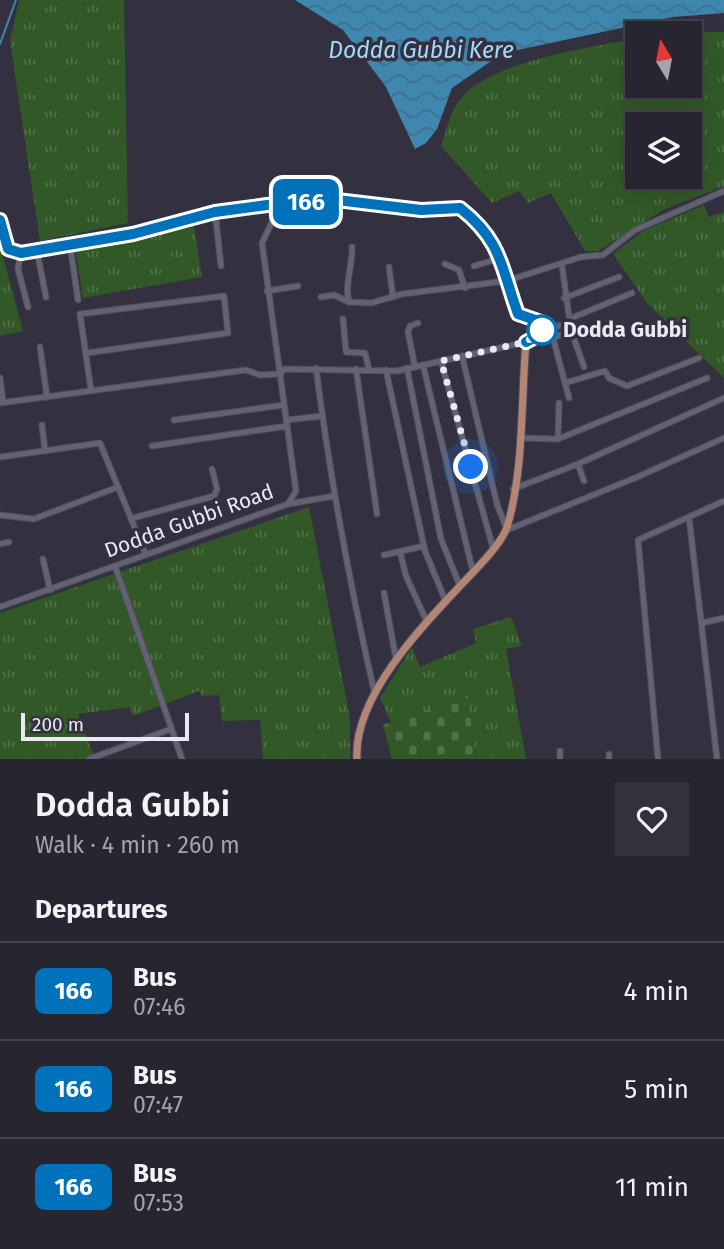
<!DOCTYPE html>
<html lang="en">
<head>
<meta charset="utf-8">
<style>
	body { margin:0; font-family:"Fira Sans",sans-serif; background:#32313c; color:#f1f3f6; height:100vh; display:flex; flex-direction:column; font-size:26px; white-space:nowrap }
	* { box-sizing:border-box; margin:0 }
	p { font-size:23px; color:#a4a5ab }
	.icon { flex:none; width:38px; height:38px; fill:none; stroke:currentColor; stroke-width:2; stroke-linecap:round; stroke-linejoin:round }
	.map { position:relative; height:759px; overflow:hidden }
	.drawer { display:flex; flex-direction:column; background:#262530; flex:1 }
	.drawer>* { flex:none }
	.badge { padding:0 14px; border-radius:10px; font-size:24px; line-height:46px }
	.needle { width:46px; rotate:350deg }
	.tools { position:absolute; left:625px; top:21px; display:grid; gap:14px }
	.tools a { display:grid; place-items:center; width:77px; height:77px; border-radius:0px; background:#262530; box-shadow:0 7px 28px #0002,0 0 0 2px #42424c; font-size:35px }
	.scale { position:absolute; left:21px; bottom:18px; width:168px; box-sizing:border-box; padding-left:7px; border:4px solid #ebeaf4; border-top:0; font-size:19px; line-height:24px; white-space:nowrap; color:#ebeaf4; -webkit-text-stroke:5px #333140; paint-order:stroke }
	.you { position:absolute; width:35px; height:35px; margin:-18px; border:5px solid #fff; border-radius:50%; background:#1a73e8; box-shadow:0 0 0 10px #1a73e833 }
	.map>.badge { position:absolute; translate:-50% -50%; box-shadow:0 0 0 4px #fff }
	h2 { padding:0 35px; font-size:26px; line-height:63px }
	.round { display:grid; place-items:center; flex:none; width:74px; height:74px; border-radius:0px; background:#32313c }
	.overview { display:flex; align-items:center; justify-content:space-between; height:119px; padding:0 35px }
	h1 { font-size:33px; font-weight:600; line-height:52px }
	ul { padding:0; list-style:none }
	li { display:flex; align-items:center; gap:21px; height:98px; padding:0 35px; border-top:2px solid #42424c }
	li div { flex:1 }
	li b { display:block; font-size:26px }
	li em { font-style:normal }
	li .badge { min-width:77px; font-weight:700; text-align:center }
	.map>svg:first-child { display:block }
	.grass { fill:url(#grass-tufts); fill-rule:evenodd }
	.cemetery { fill:url(#cemetery-stones) }
	.water { fill:url(#water-waves) }
	.lines { fill:none; stroke-linecap:round; stroke-linejoin:round }
	.stream { stroke:#3f87ae; stroke-width:2 }
	.minor-casing { stroke:#514f5c; stroke-width:7 }
	.major-casing { stroke:#514f5c; stroke-width:9 }
	.minor { stroke:#646272; stroke-width:5 }
	.major { stroke:#b38574; stroke-width:7 }
	.line-casing { stroke:#fff; stroke-width:16 }
	.line { stroke:#0072bc; stroke-width:10 }
	.walk { stroke:#ebeaf4; stroke-width:7; stroke-dasharray:0 12.6 }
	.stop-dot { fill:#fff; stroke:#0072bc; stroke-width:3.5 }
	.labels { text-anchor:middle; dominant-baseline:central; stroke-width:7; stroke-linejoin:round; paint-order:stroke }
	.stop-label { font-size:21px; font-weight:bold; fill:#ebeaf4; stroke:#333140; text-anchor:start }
	.street-label { font-size:21px; fill:#ebeaf4; stroke:#333140 }
	.water-label { font-size:23px; font-style:italic; fill:#a2dafb; stroke:#333140 }
</style>
</head>
<body>
<div class="map">
<svg width="724" height="759" viewBox="0 0 724 759">
	<defs>
		<pattern id="grass-tufts" width="24" height="20" patternUnits="userSpaceOnUse" patternTransform="scale(1.75)"><rect width="24" height="20" fill="#325828"/><path d="M3 7l-1-3M5 7V3M7 7l1-3M15 17l-1-3M17 17v-4M19 17l1-3" fill="none" stroke="#507048"/></pattern>
		<pattern id="cemetery-stones" width="16" height="16" patternUnits="userSpaceOnUse" patternTransform="scale(1.75)"><rect width="16" height="16" fill="#325828"/><path d="M2 7V4a2 2 0 0 1 4 0v3zM10 15v-3a2 2 0 0 1 4 0v3z" fill="#507048"/></pattern>
		<pattern id="water-waves" width="16" height="10" patternUnits="userSpaceOnUse" patternTransform="scale(1.75)"><rect width="16" height="10" fill="#3f87ae"/><path d="M0 5q4-4 8 0t8 0" fill="none" stroke="#41708b"/></pattern>
	</defs>
	<rect width="100%" height="100%" fill="#333140"/>
	<g class="grass">
		<path d="M 19,0 L 124,0 L 128,223 L 40,241 L 10,41 Z"/>
		<path d="M 669,31 L 724,32 L 724,186 L 663,210 L 598,251 L 585,251 L 551,193 L 528,203 L 519,191 L 492,203 L 441,146 C 446,132 450,113 459,101 C 487,61 591,48 637,38 L 637,86 L 690,86 L 690,33 L 659,33 ZM 637,124 L 690,124 L 690,177 L 637,177 Z"/>
		<path d="M 704,205 L 709,217 L 724,212 L 724,378 L 647,303 L 613,254 L 643,231 Z"/>
		<path d="M 194,227 L 202,277 L 83,298 L 75,247 Z"/>
		<path d="M 0,245 L 23,331 L 0,336 Z"/>
		<path d="M 309,507 L 350,718 L 350,759 L 263,759 L 260,720 L 222,721 L 219,695 L 202,696 L 199,691 L 133,716 L 130,707 L 78,714 L 95,759 L 0,759 L 0,613 Z"/>
		<path d="M 511,617 L 522,646 L 506,649 L 526,759 L 475,759 L 468,697 L 391,722 L 380,698 L 412,647 L 420,667 L 476,643 L 473,629 Z"/>
	</g>
	<path class="cemetery" d="M 468,696 L 475,759 L 392,759 L 383,725 Z"/>
	<path class="water" d="M 295,0 L 724,0 L 724,13 L 673,17 L 503,53 L 452,88 L 437,129 L 426,143 L 415,149 L 386,87 L 343,30 Z"/>
	<g class="lines">
		<path class="stream" d="M 0,44 L 16,0"/>
		<g class="minor-casing">
			<g id="minor">
				<path d="M 215,212 L 221,266"/>
				<path d="M 70,245 L 78,300"/>
				<path d="M 352,247 C 353,265 344,285 349,302 L 371,303 L 402,294 L 506,281 L 581,257 L 603,255 L 635,230 L 724,191"/>
				<path d="M 37,251 L 46,297"/>
				<path d="M 21,252 L 18,269 L 28,307"/>
				<path d="M 445,264 L 459,270 L 465,288"/>
				<path d="M 474,266 L 501,258"/>
				<path d="M 562,266 L 571,330 L 584,367"/>
				<path d="M 389,267 L 393,297"/>
				<path d="M 267,291 L 298,286"/>
				<path d="M 321,297 L 334,295 L 349,302"/>
				<path d="M 564,298 L 619,277"/>
				<path d="M 343,319 L 346,352 L 365,353 L 369,369"/>
				<path d="M 569,319 L 632,293"/>
				<path d="M 542,330 L 570,323"/>
				<path d="M 40,347 L 47,397"/>
				<path d="M 87,353 L 228,333 L 224,296 L 80,314 L 91,390"/>
				<path d="M 462,356 L 497,504 L 507,530 L 635,478 L 724,438"/>
				<path d="M 441,361 L 493,548"/>
				<path d="M 423,365 L 473,572"/>
				<path d="M 415,367 L 408,332 L 410,326 L 418,323"/>
				<path d="M 316,368 C 330,478 350,586 375,695"/>
				<path d="M 407,368 L 441,539 L 460,586"/>
				<path d="M 356,369 L 377,514"/>
				<path d="M 386,370 L 425,551 L 446,602"/>
				<path d="M 0,378 L 3,402"/>
				<path d="M 565,383 L 605,371 L 609,378 L 627,386 L 699,358"/>
				<path d="M 569,398 L 553,338 L 571,330"/>
				<path d="M 0,403 L 246,370 L 260,375 L 280,374 L 262,243 L 272,222 L 294,203"/>
				<path d="M 174,420 L 284,405"/>
				<path d="M 286,420 L 322,416"/>
				<path d="M 42,425 L 45,451"/>
				<path d="M 520,438 L 558,439 L 707,378"/>
				<path d="M 558,439 L 559,403"/>
				<path d="M 152,446 L 287,426"/>
				<path d="M 0,457 L 100,443 L 146,555"/>
				<path d="M 578,464 L 584,481"/>
				<path d="M 513,489 L 578,464 L 724,398"/>
				<path d="M 288,504 L 334,496"/>
				<path d="M 0,515 L 34,519 L 118,487"/>
				<path d="M 689,517 L 717,759"/>
				<path d="M 133,518 L 214,496 L 217,489 L 212,469"/>
				<path d="M 0,544 L 9,542"/>
				<path d="M 400,552 L 406,576 L 427,622"/>
				<path d="M 384,555 L 424,546"/>
				<path d="M 43,559 L 50,590"/>
				<path d="M 115,566 L 182,759"/>
				<path d="M 384,593 L 396,659"/>
				<path d="M 0,607 L 288,504 L 296,491 L 280,374 L 284,369 L 397,371 L 526,342"/>
				<path d="M 702,623 L 724,618"/>
				<path d="M 560,751 L 560,759"/>
				<path d="M 609,754 L 609,759"/>
				<path d="M 89,759 L 171,729"/>
				<path d="M 658,759 L 638,540 L 724,501"/>
			</g>
		</g>
		<g class="major-casing">
			<path id="major" d="M 0,220 L 8,249 L 21,252 L 133,234 L 215,212 L 267,205 L 337,200 L 421,210 L 460,208 C 502,241 501,267 518,314 L 537,319 L 543,326 L 539,335 L 526,342 C 521,400 524,472 507,527 C 502,544 473,572 461,585 C 421,627 353,698 357,759"/>
		</g>
		<use href="#minor" class="minor"/>
		<use href="#major" class="major"/>
	</g>
	<g class="lines">
		<g class="line-casing">
			<path id="line" d="M 0,220 L 8,249 L 21,253 L 133,234 L 215,212 L 267,205 L 337,200 L 421,210 L 460,208 C 502,241 501,267 518,314 L 541,322 L 539,335 L 526,342"/>
		</g>
		<use href="#line" class="line"/>
		<path class="walk" d="M 471,467 L 441,361 L 526,342 L 542,330"/>
	</g>
	<circle class="stop-dot" cx="542" cy="330" r="14"/>
	<g class="labels">
		<g class="stop-label">
			<text x="563" y="330">Dodda Gubbi</text>
		</g>
		<g class="street-label">
			<text transform="translate(189 521) rotate(-20)">Dodda Gubbi Road</text>
		</g>
		<g class="water-label">
			<text x="421" y="50">Dodda Gubbi Kere</text>
		</g>
	</g>
</svg>
<div class="tools">
<a><svg class="needle" viewBox="-14 -14 28 28"><path d="M0-13l5 13h-10z" fill="#e53935"/><path d="M0 13l5-13h-10z" fill="#a4a5ab"/></svg></a>
<a><svg class="icon" aria-label="layers" viewBox="0 0 24 24"><path d="M12 4l9 5-9 5-9-5zM3 14l9 5 9-5"/></svg></a>
</div>
<div class="scale">200 m</div>
<div class="you" style="left:471px;top:467px"></div>
<b class="badge" style="left:306px;top:202px;background:#0072bc;color:#fff">166</b>
</div>
<section class="drawer">
<div class="overview"><div><h1>Dodda Gubbi</h1><p>Walk · 4 min · 260 m</p></div><a class="round"><svg class="icon" aria-label="heart" viewBox="0 0 24 24"><path d="M12 20l-8-8c-3-5 5-10 8-4 3-6 11-1 8 4z"/></svg></a></div>
<h2>Departures</h2>
<ul>
<li><span class="badge" style="background:#0072bc;color:#fff">166</span><div><b>Bus</b><p>07:46</p></div><em>4 min</em></li>
<li><span class="badge" style="background:#0072bc;color:#fff">166</span><div><b>Bus</b><p>07:47</p></div><em>5 min</em></li>
<li><span class="badge" style="background:#0072bc;color:#fff">166</span><div><b>Bus</b><p>07:53</p></div><em>11 min</em></li>
</ul>
</section>
</body>
</html>
